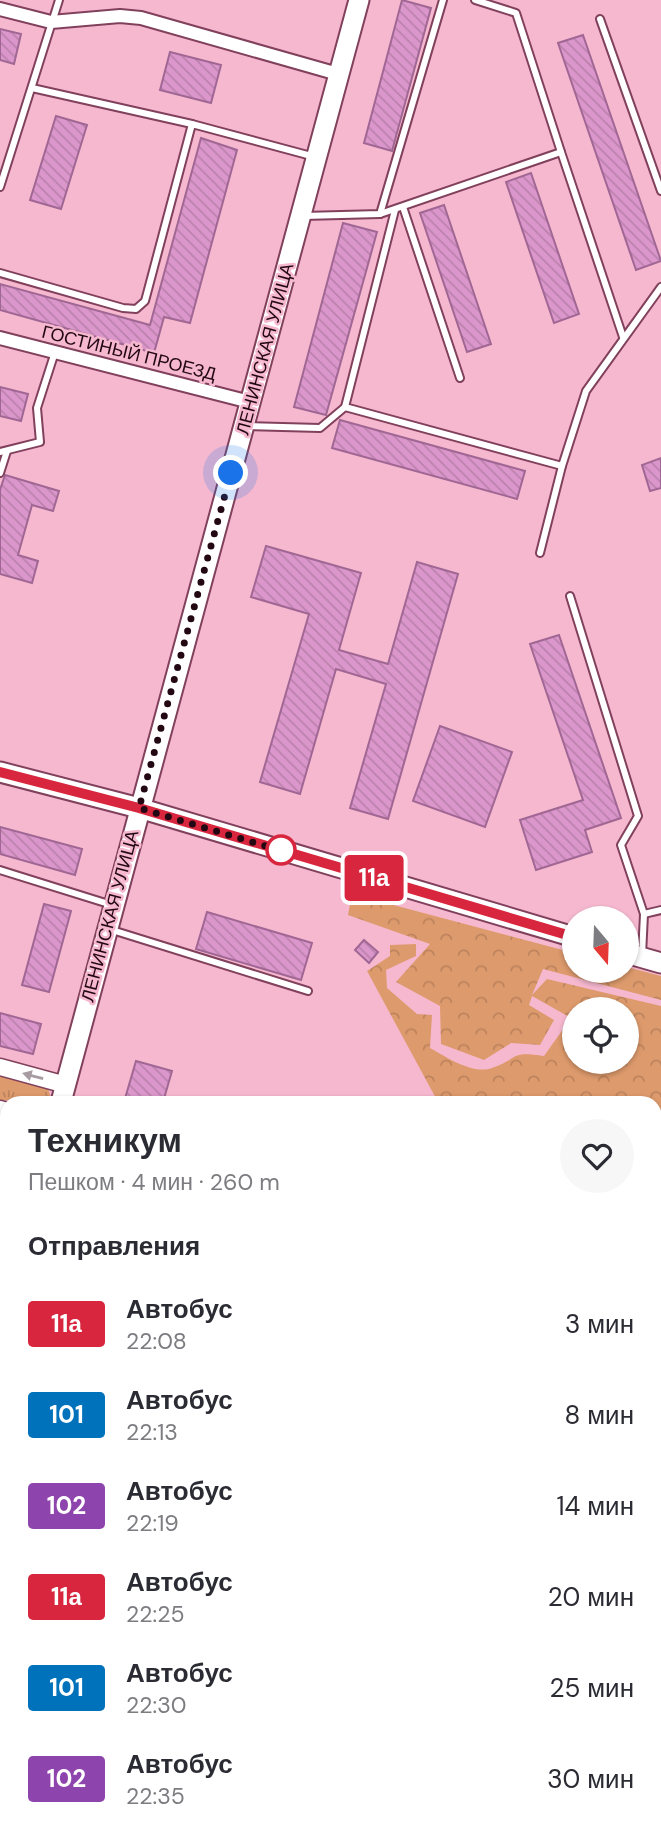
<!DOCTYPE html>
<html lang="ru">
<head>
<meta charset="utf-8">
<style>
	body { margin:0; font-family:"DM Sans",sans-serif; background:#f7f7f7; color:#2b2b33; height:100vh; display:flex; flex-direction:column; font-size:26px; white-space:nowrap }
	* { box-sizing:border-box; margin:0 }
	p { font-size:23px; color:#7c7c81 }
	.icon { flex:none; width:38px; height:38px; fill:none; stroke:currentColor; stroke-width:2; stroke-linecap:round; stroke-linejoin:round }
	.map { position:relative; flex:1; overflow:hidden }
	.side { position:absolute; left:0px; top:1096px; width:662px; height:744px; display:flex; flex-direction:column; background:#fff; border-radius:21px 21px 0 0; box-shadow:0 2px 5px #0004 }
	.side>* { flex:none }
	.badge { padding:0 14px; border-radius:5px; font-size:24px; line-height:46px }
	.needle { width:46px; rotate:161deg }
	.fabs { position:absolute; left:562px; top:906px; display:grid; gap:14px }
	.fabs a { display:grid; place-items:center; width:77px; height:77px; border-radius:50%; background:#fff; box-shadow:0 2px 5px #0004; font-size:35px }
	.you { position:absolute; width:35px; height:35px; margin:-18px; border:5px solid #fff; border-radius:50%; background:#1a73e8; box-shadow:0 0 0 10px #1a73e833 }
	.map>.badge { position:absolute; translate:-50% -50%; box-shadow:0 0 0 4px #fff }
	h2 { padding:0 28px; font-size:26px; line-height:63px }
	.round { display:grid; place-items:center; flex:none; width:74px; height:74px; border-radius:37px; background:#f7f7f7 }
	.head { display:flex; align-items:center; justify-content:space-between; height:119px; padding:0 28px }
	h1 { font-size:33px; font-weight:800; line-height:52px }
	ul { padding:0; list-style:none }
	li { display:flex; align-items:center; gap:21px; height:91px; padding:0 28px }
	li div { flex:1 }
	li b { display:block; font-size:26px }
	li em { font-style:normal }
	li .badge { min-width:77px; font-weight:700; text-align:center }
	.map>svg:first-child { display:block }
	.grass { fill:url(#grass-tufts) }
	.park { fill:url(#park-crowns); fill-rule:evenodd }
	.building { fill:url(#building-back-hatch); stroke:#a16794; stroke-width:2 }
	.lines { fill:none; stroke-linecap:round; stroke-linejoin:round }
	.service-casing { stroke:#81405b; stroke-width:10 }
	.minor-casing { stroke:#81405b; stroke-width:16 }
	.tertiary-casing { stroke:#81405b; stroke-width:19 }
	.secondary-casing { stroke:#81405b; stroke-width:23 }
	.service { stroke:#fff; stroke-width:6 }
	.minor { stroke:#fff; stroke-width:12 }
	.tertiary { stroke:#fff; stroke-width:16 }
	.secondary { stroke:#fff; stroke-width:19 }
	.oneway { fill:#a79ca1 }
	.line-casing { stroke:#fff; stroke-width:16 }
	.line { stroke:#d7263d; stroke-width:10 }
	.walk { stroke:#230814; stroke-width:7; stroke-dasharray:0 12.6 }
	.stop-dot { fill:#fff; stroke:#d7263d; stroke-width:3.5 }
	.labels { text-anchor:middle; dominant-baseline:central; stroke-width:5; stroke-linejoin:round; paint-order:stroke }
	.street-label { font-size:18px; fill:#230814; stroke:#f6b8cf }
</style>
</head>
<body>
<div class="map">
<svg width="661" height="1838" viewBox="0 0 661 1838">
	<defs>
		<pattern id="grass-tufts" width="24" height="20" patternUnits="userSpaceOnUse" patternTransform="scale(1.75)"><rect width="24" height="20" fill="#dd9a6c"/><path d="M3 7l-1-3M5 7V3M7 7l1-3M15 17l-1-3M17 17v-4M19 17l1-3" fill="none" stroke="#bd835d"/></pattern>
		<pattern id="park-crowns" width="20" height="18" patternUnits="userSpaceOnUse" patternTransform="scale(1.75)"><rect width="20" height="18" fill="#dd9a6c"/><path d="M2 6a3 3 0 1 1 6 0M12 15a3 3 0 1 1 6 0" fill="none" stroke="#bd835d"/></pattern>
		<pattern id="building-back-hatch" width="6" height="6" patternUnits="userSpaceOnUse" patternTransform="scale(1.75)"><rect width="6" height="6" fill="#db97cb"/><path d="M-1 5l2 2M0 0l6 6M5-1l2 2" fill="none" stroke="#bc81ad"/></pattern>
	</defs>
	<rect width="100%" height="100%" fill="#f6b8cf"/>
	<path class="grass" d="M 0,1075 L 48,1088 L 52,1102 L 0,1100 Z"/>
	<g class="park">
		<path d="M 352,894 L 574,953 L 574,971 L 626,971 L 627,967 L 661,976 L 661,1000 L 543,969 L 532,995 L 547,979 L 661,1006 L 661,1178 L 655,1208 L 654,1102 L 438,1102 L 367,971 L 390,956 L 390,945 L 416,944 L 416,956 L 386,970 L 387,988 L 417,1014 L 432,1015 L 430,1048 C 446,1057 473,1075 492,1068 C 520,1058 509,1051 544,1056 L 571,1018 L 532,996 L 529,1005 L 554,1020 L 540,1045 L 511,1043 L 484,1060 L 441,1044 L 440,1006 L 396,982 L 430,944 L 348,915 ZM 574,1010 L 626,1010 L 626,1062 L 574,1062 Z"/>
		<path d="M 661,1428 L 661,1578 L 654,1576 L 654,1433 Z"/>
	</g>
	<g class="building">
		<path d="M 402,0 L 431,8 L 392,151 L 364,143 Z"/>
		<path d="M 0,29 L 21,34 L 14,64 L 0,60 Z"/>
		<path d="M 583,35 L 661,261 L 636,270 L 558,43 Z"/>
		<path d="M 170,52 L 221,65 L 211,103 L 160,90 Z"/>
		<path d="M 56,116 L 87,125 L 61,209 L 30,200 Z"/>
		<path d="M 201,138 L 237,150 L 190,323 L 164,317 L 154,353 L 0,310 L 0,284 L 150,325 Z"/>
		<path d="M 531,173 L 579,314 L 554,323 L 506,182 Z"/>
		<path d="M 444,205 L 491,344 L 467,352 L 420,213 Z"/>
		<path d="M 343,223 L 377,232 L 326,415 L 294,407 Z"/>
		<path d="M 0,387 L 28,394 L 21,421 L 0,416 Z"/>
		<path d="M 340,420 L 525,471 L 517,499 L 332,448 Z"/>
		<path d="M 661,458 L 661,488 L 650,491 L 642,465 Z"/>
		<path d="M 5,475 L 59,491 L 53,511 L 32,505 L 18,555 L 38,561 L 32,583 L 0,574 L 0,490 Z"/>
		<path d="M 266,546 L 361,573 L 339,650 L 388,664 L 417,562 L 458,574 L 388,819 L 350,808 L 386,684 L 336,669 L 300,794 L 260,782 L 309,614 L 251,597 Z"/>
		<path d="M 559,635 L 621,818 L 585,830 L 592,852 L 536,870 L 520,820 L 583,800 L 530,644 Z"/>
		<path d="M 440,726 L 512,752 L 485,827 L 413,801 Z"/>
		<path d="M 0,827 L 82,849 L 75,875 L 0,854 Z"/>
		<path d="M 44,904 L 71,911 L 49,992 L 22,985 Z"/>
		<path d="M 207,912 L 312,943 L 301,980 L 196,949 Z"/>
		<path d="M 364,940 L 378,952 L 369,963 L 355,950 Z"/>
		<path d="M 0,1013 L 41,1024 L 33,1054 L 0,1046 Z"/>
		<path d="M 136,1061 L 172,1071 L 163,1102 L 124,1102 Z"/>
	</g>
	<g class="lines">
		<g class="service-casing">
			<g id="service">
				<path d="M 600,19 L 661,191"/>
				<path d="M 32,88 L 192,124"/>
				<path d="M 561,152 L 623,337"/>
				<path d="M 0,187 L 59,0"/>
				<path d="M 403,207 L 460,378"/>
				<path d="M 395,210 L 345,407 L 562,466"/>
				<path d="M 380,214 L 443,0"/>
				<path d="M 303,216 L 380,214 L 561,152 L 516,13 L 475,0"/>
				<path d="M 0,273 L 123,308 L 136,309 L 145,301 L 192,124 L 315,157"/>
				<path d="M 246,426 L 320,428 L 345,407"/>
				<path d="M 0,452 L 40,442 L 37,408 L 55,352"/>
				<path d="M 0,473 L 7,451"/>
				<path d="M 540,553 L 562,466 L 586,391 L 661,287"/>
				<path d="M 570,596 L 638,816 L 621,845 L 644,914 L 642,955"/>
				<path d="M 0,870 L 112,905"/>
				<path d="M 644,914 L 661,910"/>
				<path d="M 112,930 L 308,991"/>
				<path d="M 654,1413 L 661,1406"/>
			</g>
		</g>
		<g class="minor-casing">
			<g id="minor">
				<path d="M 0,9 L 51,22 L 120,16 L 141,18 L 338,74"/>
				<path d="M 0,338 L 250,402"/>
				<path d="M 0,1512 L 7,1514"/>
				<path d="M 0,1613 L 7,1615"/>
				<path d="M 0,1727 L 7,1729"/>
				<path d="M 361,1832 L 381,1838"/>
				<path d="M 478,1838 L 479,1832"/>
			</g>
		</g>
		<g class="tertiary-casing">
			<g id="tertiary">
				<path d="M 0,1067 L 66,1085"/>
				<path d="M 0,1109 L 7,1111"/>
			</g>
		</g>
		<g class="secondary-casing">
			<g id="secondary">
				<path d="M 0,772 L 139,808 L 574,937"/>
				<path d="M 626,953 L 661,963"/>
				<path d="M 61,1102 L 359,0"/>
				<path d="M 0,1327 L 7,1301"/>
				<path d="M 0,1401 L 7,1403"/>
				<path d="M 654,1583 L 661,1585"/>
			</g>
		</g>
		<use href="#service" class="service"/>
		<use href="#minor" class="minor"/>
		<use href="#tertiary" class="tertiary"/>
		<use href="#secondary" class="secondary"/>
	</g>
	<defs><path id="oneway-solid" d="M-6-.8H1V-3.2L6.5 0L1 3.2V.8H-6Z" transform="scale(1.75)"/></defs>
	<use class="oneway" href="#oneway-solid" transform="translate(33 1076) rotate(-165)"/>
	<g class="lines">
		<g class="line-casing">
			<path id="line" d="M 0,772 L 139,808 L 574,937"/>
		</g>
		<use href="#line" class="line"/>
		<path class="walk" d="M 231,473 L 139,808 L 292,854 L 281,850"/>
	</g>
	<circle class="stop-dot" cx="281" cy="850" r="14"/>
	<g class="labels">
		<g class="street-label">
			<text transform="translate(265 349) rotate(-75)">ЛЕНИНСКАЯ УЛИЦА</text>
			<text transform="translate(129 353) rotate(14)">ГОСТИНЫЙ ПРОЕЗД</text>
			<text transform="translate(110 916) rotate(-75)">ЛЕНИНСКАЯ УЛИЦА</text>
		</g>
	</g>
</svg>
<div class="fabs">
<a><svg class="needle" viewBox="-14 -14 28 28"><path d="M0-13l5 13h-10z" fill="#e53935"/><path d="M0 13l5-13h-10z" fill="#7c7c81"/></svg></a>
<a><svg class="icon" aria-label="locate" viewBox="0 0 24 24"><circle cx="12" cy="12" r="6"/><path d="M12 2v4M12 18v4M2 12h4M18 12h4"/></svg></a>
</div>
<div class="you" style="left:231px;top:473px"></div>
<b class="badge" style="left:374px;top:878px;background:#d7263d;color:#fff">11а</b>
<section class="side">
<div class="head"><div><h1>Техникум</h1><p>Пешком · 4 мин · 260 m</p></div><a class="round"><svg class="icon" aria-label="heart" viewBox="0 0 24 24"><path d="M12 20l-8-8c-3-5 5-10 8-4 3-6 11-1 8 4z"/></svg></a></div>
<h2>Отправления</h2>
<ul>
<li><span class="badge" style="background:#d7263d;color:#fff">11а</span><div><b>Автобус</b><p>22:08</p></div><em>3 мин</em></li>
<li><span class="badge" style="background:#0072bc;color:#fff">101</span><div><b>Автобус</b><p>22:13</p></div><em>8 мин</em></li>
<li><span class="badge" style="background:#8e44ad;color:#fff">102</span><div><b>Автобус</b><p>22:19</p></div><em>14 мин</em></li>
<li><span class="badge" style="background:#d7263d;color:#fff">11а</span><div><b>Автобус</b><p>22:25</p></div><em>20 мин</em></li>
<li><span class="badge" style="background:#0072bc;color:#fff">101</span><div><b>Автобус</b><p>22:30</p></div><em>25 мин</em></li>
<li><span class="badge" style="background:#8e44ad;color:#fff">102</span><div><b>Автобус</b><p>22:35</p></div><em>30 мин</em></li>
</ul>
</section>
</div>
</body>
</html>
